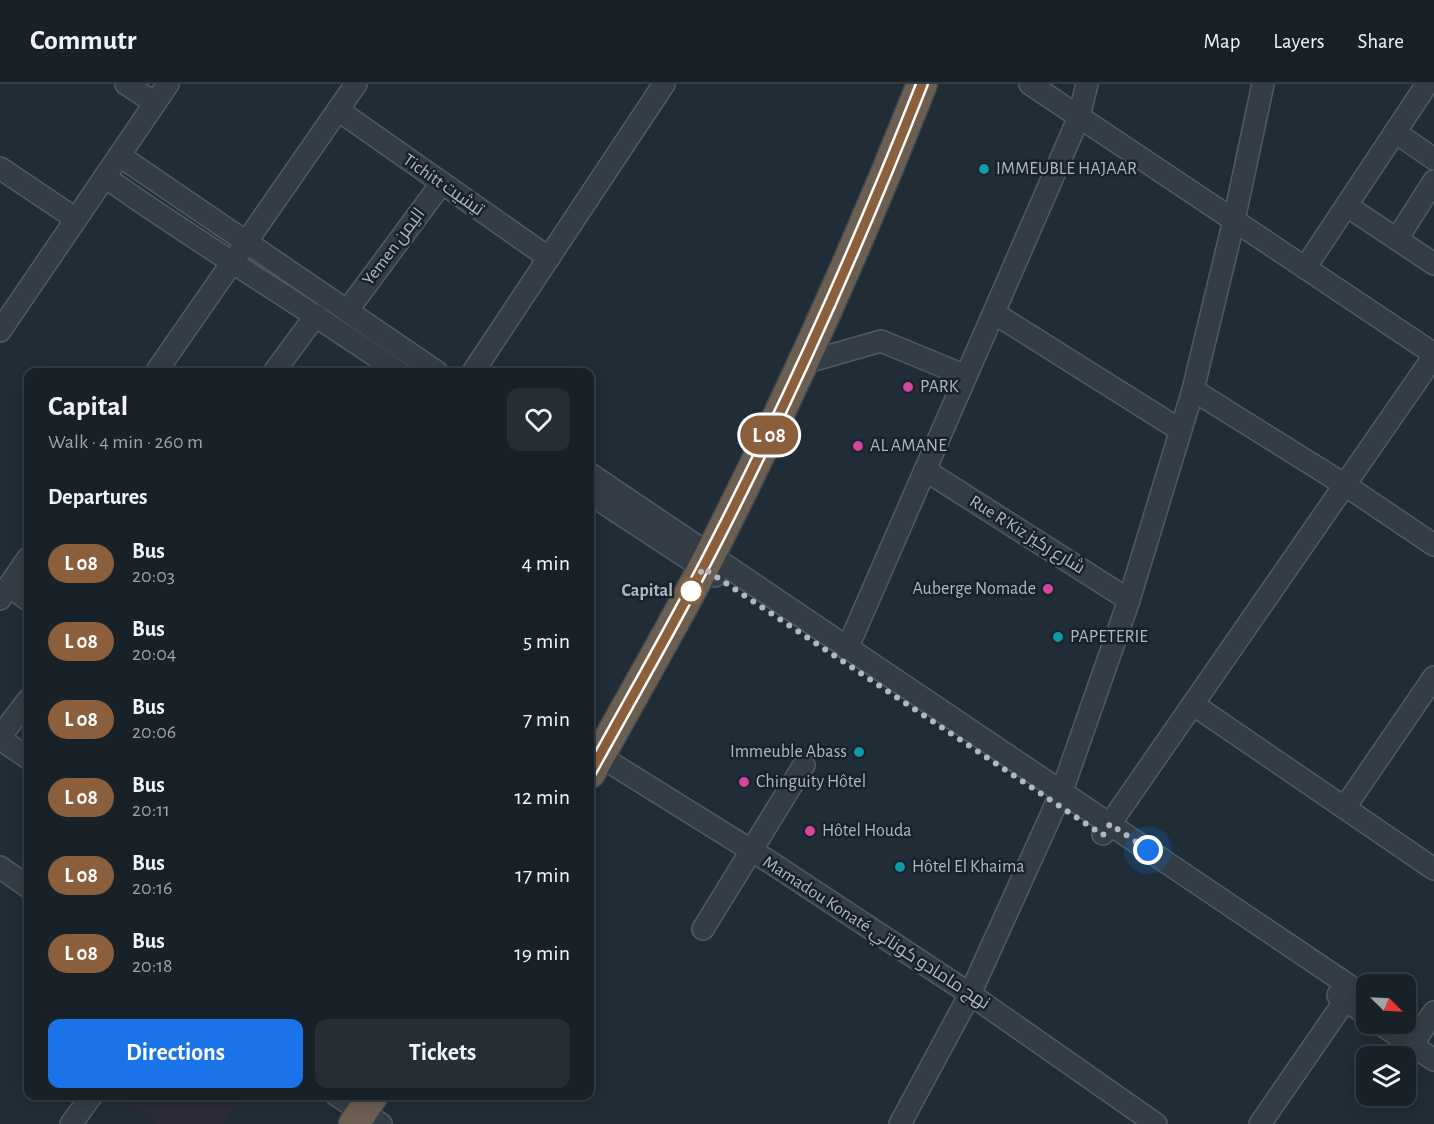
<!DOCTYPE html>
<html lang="en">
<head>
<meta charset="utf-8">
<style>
	body { margin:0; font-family:"Alegreya Sans",Cairo,sans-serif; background:#252e34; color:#f1f3f6; height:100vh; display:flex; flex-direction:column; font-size:22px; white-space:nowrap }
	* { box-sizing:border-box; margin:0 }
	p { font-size:20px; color:#9fa3a8 }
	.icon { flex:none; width:33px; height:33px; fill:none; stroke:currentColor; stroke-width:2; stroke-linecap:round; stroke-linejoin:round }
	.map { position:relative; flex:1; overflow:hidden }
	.drawer { position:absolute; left:24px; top:284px; width:570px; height:732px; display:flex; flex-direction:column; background:#182128; border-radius:12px; box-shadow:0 3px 15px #0003,0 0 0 2px #363e45 }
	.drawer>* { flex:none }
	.badge { padding:0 12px; border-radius:20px; font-size:21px; line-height:39px }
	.needle { width:39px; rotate:114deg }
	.buttons { position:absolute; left:1356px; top:890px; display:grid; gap:12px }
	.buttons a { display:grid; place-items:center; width:60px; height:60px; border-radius:12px; background:#182128; box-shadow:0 3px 15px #0003,0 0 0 2px #363e45; font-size:30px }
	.you { position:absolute; width:30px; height:30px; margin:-15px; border:4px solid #fff; border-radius:50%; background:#1a73e8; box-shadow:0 0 0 9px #1a73e833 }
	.map>.badge { position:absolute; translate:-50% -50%; box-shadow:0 0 0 3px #fff }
	h2 { padding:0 24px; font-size:22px; line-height:54px }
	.round { display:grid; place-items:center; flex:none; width:63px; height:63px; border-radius:12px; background:#252e34 }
	.overview { display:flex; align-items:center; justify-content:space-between; height:102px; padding:0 24px }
	h1 { font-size:28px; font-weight:600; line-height:45px }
	.action { display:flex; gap:12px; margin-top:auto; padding:12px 24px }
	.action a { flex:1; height:69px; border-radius:12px; background:#1a73e8; color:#fff; font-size:24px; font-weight:600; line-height:69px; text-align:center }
	.action a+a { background:#252e34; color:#f1f3f6 }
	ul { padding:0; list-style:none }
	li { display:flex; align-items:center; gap:18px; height:78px; padding:0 24px }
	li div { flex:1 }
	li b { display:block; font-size:22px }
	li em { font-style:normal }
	li .badge { min-width:66px; font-weight:700; text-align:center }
	header { display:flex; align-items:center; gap:36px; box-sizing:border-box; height:84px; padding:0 30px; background:#182128; border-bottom:2px solid #363e45 }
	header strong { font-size:28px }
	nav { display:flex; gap:33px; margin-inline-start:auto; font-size:21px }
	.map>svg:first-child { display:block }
	.medical { fill:#2b2b38 }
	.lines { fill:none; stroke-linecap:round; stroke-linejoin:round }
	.minor-casing { stroke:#515b64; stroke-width:24 }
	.highway-casing { stroke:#3e4851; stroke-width:33 }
	.minor { stroke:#343d46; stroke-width:21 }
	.highway { stroke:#6c5e51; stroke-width:30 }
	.line-casing { stroke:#fff; stroke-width:14 }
	.line { stroke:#8b5e3c; stroke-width:9 }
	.walk { stroke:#aeb8c3; stroke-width:6; stroke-dasharray:0 10.8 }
	.culture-dot { fill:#0f9aa8; stroke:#19222b; stroke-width:2 }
	.hotel-dot { fill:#d1479c; stroke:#19222b; stroke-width:2 }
	.stop-dot { fill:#fff; stroke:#8b5e3c; stroke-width:3 }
	.labels { text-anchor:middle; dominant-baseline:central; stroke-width:5; stroke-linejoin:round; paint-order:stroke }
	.poi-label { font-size:18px; fill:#aeb8c3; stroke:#19222b; text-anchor:start }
	.street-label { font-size:18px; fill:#aeb8c3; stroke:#19222b }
	.stop-label { font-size:18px; font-weight:bold; fill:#aeb8c3; stroke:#19222b; text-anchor:end }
</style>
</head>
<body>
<header>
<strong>Commutr</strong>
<nav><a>Map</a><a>Layers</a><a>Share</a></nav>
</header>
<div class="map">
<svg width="1434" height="1040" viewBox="0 0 1434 1040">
	<rect width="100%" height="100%" fill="#202c36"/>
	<path class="medical" d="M 124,1011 L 243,1011 L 224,1040 L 157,1040 L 121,1016 Z"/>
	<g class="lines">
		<g class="minor-casing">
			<g id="minor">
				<path d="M 126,0 L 155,19"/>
				<path d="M 1030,0 L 1434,270"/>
				<path d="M 338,26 L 549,174"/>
				<path d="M 1395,48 L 1434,75"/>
				<path d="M 120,72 L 437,288"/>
				<path d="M 0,84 L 76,135"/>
				<path d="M 105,93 C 201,161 302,221 399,288"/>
				<path d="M 1347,122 L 1434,180"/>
				<path d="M 1397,155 L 1434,97"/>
				<path d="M 1305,184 L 1427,0"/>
				<path d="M 347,227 L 441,100"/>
				<path d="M 994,229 L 1180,346"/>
				<path d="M 0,247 L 168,0"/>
				<path d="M 804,279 L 881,257 L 966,292"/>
				<path d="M 156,288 L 356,0"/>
				<path d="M 274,288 L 316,231"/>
				<path d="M 473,288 L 664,0"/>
				<path d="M 1193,306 L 1345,401 L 1434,461"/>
				<path d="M 925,386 L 1129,516"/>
				<path d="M 590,390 L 1366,913"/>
				<path d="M 590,410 L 715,492"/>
				<path d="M 9,502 L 28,516"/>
				<path d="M 0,515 L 28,474"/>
				<path d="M 847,565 L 1079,33 L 1087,0"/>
				<path d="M 1194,621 L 1434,785"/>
				<path d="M 0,653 L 28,616"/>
				<path d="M 0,655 L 28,674"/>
				<path d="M 590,666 L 770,778 L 970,910 L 1156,1040"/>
				<path d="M 1345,723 L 1434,593"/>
				<path d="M 1103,750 L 1434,272"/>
				<path d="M 0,783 L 28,803"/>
				<path d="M 703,845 L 804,681"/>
				<path d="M 1338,911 L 1366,930"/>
				<path d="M 1379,939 L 1434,976"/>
				<path d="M 1412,961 L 1434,928"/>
				<path d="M 336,1011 L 381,1040"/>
				<path d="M 71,1040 L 92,1011"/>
				<path d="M 900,1040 L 970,910 L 1062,707 L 1129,516 L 1193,306 L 1234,136 L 1263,0"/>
				<path d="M 1260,1040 L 1353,905"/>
			</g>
		</g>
		<g class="highway-casing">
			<g id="highway">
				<path d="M 590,689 C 630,616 672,544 710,471 C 788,317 859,160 922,0"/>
				<path d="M 354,1040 L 373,1011"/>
			</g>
		</g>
		<use href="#minor" class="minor"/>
		<use href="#highway" class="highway"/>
	</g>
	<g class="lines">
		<g class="line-casing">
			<path id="line" d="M 590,689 C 630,616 672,544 710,470 C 789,317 859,160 922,0"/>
		</g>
		<use href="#line" class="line"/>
		<path class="walk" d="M 691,507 L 703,484 L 1103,751 L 1110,740 L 1148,766"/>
	</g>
	<g class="culture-dot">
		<circle cx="984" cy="85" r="6"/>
		<circle cx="1058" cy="553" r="6"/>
		<circle cx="859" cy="668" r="6"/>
		<circle cx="900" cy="783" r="6"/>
	</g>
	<g class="hotel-dot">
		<circle cx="908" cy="303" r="6"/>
		<circle cx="858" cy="362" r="6"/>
		<circle cx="1048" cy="505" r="6"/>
		<circle cx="744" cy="698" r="6"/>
		<circle cx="810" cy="747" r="6"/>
	</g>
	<circle class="stop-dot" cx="691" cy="507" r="12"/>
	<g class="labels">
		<g class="poi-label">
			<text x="996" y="85">IMMEUBLE HAJAAR</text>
			<text x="920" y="303">PARK</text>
			<text x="870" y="362">AL AMANE</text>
			<text x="1036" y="505" text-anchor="end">Auberge Nomade</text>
			<text x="1070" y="553">PAPETERIE</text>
			<text x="847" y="668" text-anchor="end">Immeuble Abass</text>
			<text x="756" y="698">Chinguity Hôtel</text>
			<text x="822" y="747">Hôtel Houda</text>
			<text x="912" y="783">Hôtel El Khaima</text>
		</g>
		<g class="street-label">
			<text transform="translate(443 101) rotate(35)">Tichitt تيشيت</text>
			<text transform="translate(394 163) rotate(-53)">Yemen اليمن</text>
			<text transform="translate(1027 451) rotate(32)">Rue R'Kiz شارع ركيز</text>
			<text transform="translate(876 849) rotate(33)">Mamadou Konaté نهج مامادو كوناتي</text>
		</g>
		<g class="stop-label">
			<text x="673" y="507">Capital</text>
		</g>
	</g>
</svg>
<div class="buttons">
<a><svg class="needle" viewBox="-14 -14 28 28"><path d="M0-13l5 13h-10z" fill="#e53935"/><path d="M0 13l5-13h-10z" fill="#9fa3a8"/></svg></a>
<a><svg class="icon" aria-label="layers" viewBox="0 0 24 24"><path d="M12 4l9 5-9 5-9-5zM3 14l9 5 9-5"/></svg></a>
</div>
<div class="you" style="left:1148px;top:766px"></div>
<b class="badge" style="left:769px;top:351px;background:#8b5e3c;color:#fff">L 08</b>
<section class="drawer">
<div class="overview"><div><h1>Capital</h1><p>Walk · 4 min · 260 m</p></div><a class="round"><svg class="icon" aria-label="heart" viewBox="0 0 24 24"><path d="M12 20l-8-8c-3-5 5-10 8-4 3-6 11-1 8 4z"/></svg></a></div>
<h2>Departures</h2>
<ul>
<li><span class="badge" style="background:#8b5e3c;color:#fff">L 08</span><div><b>Bus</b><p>20:03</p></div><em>4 min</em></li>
<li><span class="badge" style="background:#8b5e3c;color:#fff">L 08</span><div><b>Bus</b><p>20:04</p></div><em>5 min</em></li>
<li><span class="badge" style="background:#8b5e3c;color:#fff">L 08</span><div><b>Bus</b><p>20:06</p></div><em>7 min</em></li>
<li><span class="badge" style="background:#8b5e3c;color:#fff">L 08</span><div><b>Bus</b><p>20:11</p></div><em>12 min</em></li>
<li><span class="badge" style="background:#8b5e3c;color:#fff">L 08</span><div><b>Bus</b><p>20:16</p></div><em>17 min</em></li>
<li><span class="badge" style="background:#8b5e3c;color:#fff">L 08</span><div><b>Bus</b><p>20:18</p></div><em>19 min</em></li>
</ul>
<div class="action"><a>Directions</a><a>Tickets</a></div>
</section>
</div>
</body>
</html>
